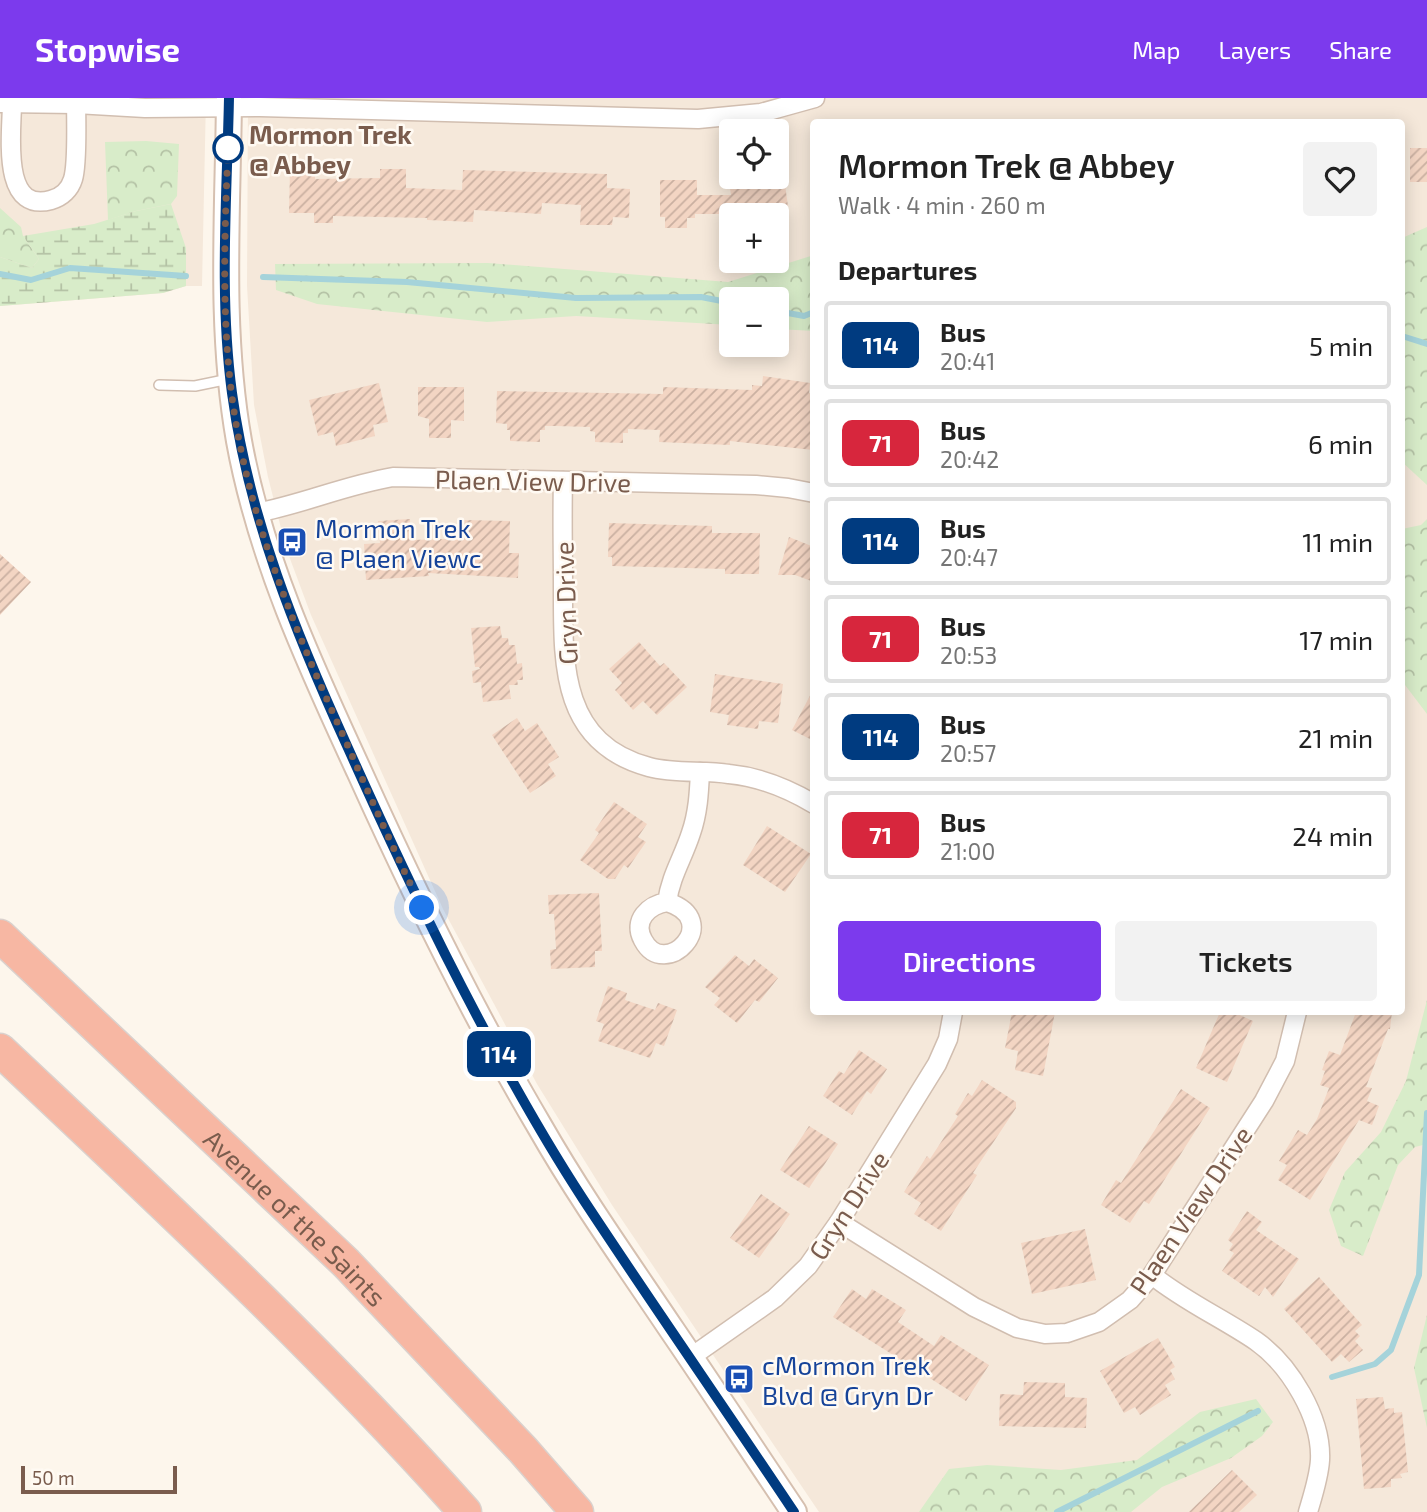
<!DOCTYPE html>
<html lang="en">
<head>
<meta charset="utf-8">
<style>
	body { margin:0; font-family:"Exo 2",sans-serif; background:#f2f2f2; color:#222; height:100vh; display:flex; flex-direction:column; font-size:26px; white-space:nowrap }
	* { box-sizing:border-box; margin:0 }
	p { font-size:23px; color:#767676 }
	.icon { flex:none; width:38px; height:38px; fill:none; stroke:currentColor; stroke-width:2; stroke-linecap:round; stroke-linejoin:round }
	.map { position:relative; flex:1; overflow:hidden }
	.sheet { position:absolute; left:810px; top:21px; width:595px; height:896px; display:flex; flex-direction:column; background:#fff; border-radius:7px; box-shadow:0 4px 18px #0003 }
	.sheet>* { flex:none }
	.badge { padding:0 14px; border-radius:10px; font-size:24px; line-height:46px }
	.controls { position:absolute; left:719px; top:21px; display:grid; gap:14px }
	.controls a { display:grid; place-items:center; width:70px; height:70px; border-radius:7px; background:#fff; box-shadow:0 4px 18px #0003; font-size:35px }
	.scale { position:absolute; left:21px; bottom:18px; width:156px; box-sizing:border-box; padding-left:7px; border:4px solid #7a5c4d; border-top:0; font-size:19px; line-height:24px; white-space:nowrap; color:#7a5c4d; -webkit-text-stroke:5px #fffaf3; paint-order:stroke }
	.you { position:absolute; width:35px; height:35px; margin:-18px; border:5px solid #fff; border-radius:50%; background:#1a73e8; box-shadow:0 0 0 10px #1a73e833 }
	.map>.badge { position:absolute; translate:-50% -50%; box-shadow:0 0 0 4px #fff }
	h2 { padding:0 28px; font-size:26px; line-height:63px }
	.round { display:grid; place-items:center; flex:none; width:74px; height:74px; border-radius:7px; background:#f2f2f2 }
	.summary { display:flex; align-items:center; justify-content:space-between; height:119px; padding:0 28px }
	h1 { font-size:33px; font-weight:600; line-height:52px }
	.primary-button { display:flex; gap:14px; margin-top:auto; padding:14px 28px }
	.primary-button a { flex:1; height:80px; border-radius:7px; background:#7c3aed; color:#fff; font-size:28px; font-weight:600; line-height:80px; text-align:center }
	.primary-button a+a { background:#f2f2f2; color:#222 }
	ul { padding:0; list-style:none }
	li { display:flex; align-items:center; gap:21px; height:88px; margin:0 14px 10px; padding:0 14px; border:4px solid #e0e0e0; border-radius:7px }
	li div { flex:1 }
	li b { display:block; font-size:26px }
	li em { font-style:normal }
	li .badge { min-width:77px; font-weight:700; text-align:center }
	header { display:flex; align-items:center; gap:42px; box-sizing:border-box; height:98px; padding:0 35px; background:#7c3aed; color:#fff }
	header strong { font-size:33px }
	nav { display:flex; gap:38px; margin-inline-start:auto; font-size:24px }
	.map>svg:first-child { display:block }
	.residential { fill:#f5e8da; fill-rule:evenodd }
	.forest { fill:url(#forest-crowns) }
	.wetland { fill:url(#wetland-marsh) }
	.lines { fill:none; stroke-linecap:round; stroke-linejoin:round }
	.stream { stroke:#a5d3da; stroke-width:6 }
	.building { fill:url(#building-hatch) }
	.lane-casing { stroke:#d1beb0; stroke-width:12 }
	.street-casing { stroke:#d1beb0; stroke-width:21 }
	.secondary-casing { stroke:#d6c0b0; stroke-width:28 }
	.highway-casing { stroke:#dad1cd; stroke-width:35 }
	.lane { stroke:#fff; stroke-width:9 }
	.street { stroke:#fff; stroke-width:18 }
	.secondary { stroke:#fff; stroke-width:24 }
	.highway { stroke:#f7b7a3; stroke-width:32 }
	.line-casing { stroke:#fff; stroke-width:16 }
	.line { stroke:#003b80; stroke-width:10 }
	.walk { stroke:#7a5c4d; stroke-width:7; stroke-dasharray:0 12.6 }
	.stop-dot { fill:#fff; stroke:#003b80; stroke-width:3.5 }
	.labels { text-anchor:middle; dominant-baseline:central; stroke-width:5; stroke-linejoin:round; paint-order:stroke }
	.stop-label { font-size:26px; font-weight:bold; fill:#7a5c4d; stroke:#fffaf3; text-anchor:start }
	.street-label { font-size:26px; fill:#7a5c4d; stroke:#fffaf3 }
	.transit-label { font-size:26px; fill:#164399; stroke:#fffaf3; text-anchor:start }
</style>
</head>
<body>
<header>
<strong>Stopwise</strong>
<nav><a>Map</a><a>Layers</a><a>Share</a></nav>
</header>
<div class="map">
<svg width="1427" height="1414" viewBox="0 0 1427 1414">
	<defs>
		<pattern id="forest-crowns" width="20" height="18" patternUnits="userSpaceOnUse" patternTransform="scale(1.75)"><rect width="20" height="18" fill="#d8ecc9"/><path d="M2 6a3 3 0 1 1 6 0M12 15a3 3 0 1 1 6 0" fill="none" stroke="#b4c2a5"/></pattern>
		<pattern id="wetland-marsh" width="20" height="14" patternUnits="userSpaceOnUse" patternTransform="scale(1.75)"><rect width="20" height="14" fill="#d8ecc9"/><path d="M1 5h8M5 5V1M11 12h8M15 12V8" fill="none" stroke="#b4c2a5"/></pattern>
		<pattern id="building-hatch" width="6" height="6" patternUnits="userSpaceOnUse" patternTransform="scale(1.75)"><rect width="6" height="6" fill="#f3d5c3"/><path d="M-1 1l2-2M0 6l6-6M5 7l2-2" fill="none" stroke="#cab0a1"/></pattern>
	</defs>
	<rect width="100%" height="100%" fill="#fdf6ec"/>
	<g class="residential">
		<path d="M 0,0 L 206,0 L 202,188 L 186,188 L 163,195 L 0,208 Z"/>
		<path d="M 248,0 L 1427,0 L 1427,1414 L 819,1414 L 612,1107 L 537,986 L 443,811 L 311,517 L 286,450 L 268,379 L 254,307 L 247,188 ZM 814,24 L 1402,24 L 1402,914 L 814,914 ZM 732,33 L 777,33 L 777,79 L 732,79 ZM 732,117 L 777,117 L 777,163 L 732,163 ZM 732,201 L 777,201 L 777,247 L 732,247 Z"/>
	</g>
	<g class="forest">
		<path d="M 146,43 L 179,46 L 177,98 L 171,106 L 136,113 L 108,122 L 105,44 Z"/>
		<path d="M 0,110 L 21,129 L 23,138 L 39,161 L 32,170 L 0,159 Z"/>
		<path d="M 1427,129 L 1427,387 L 1402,364 L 1402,140 Z"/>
		<path d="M 814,157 L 814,233 L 777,231 L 777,201 L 732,201 L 731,227 L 576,218 L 487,224 L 317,206 L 276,192 L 275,166 L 488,165 L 728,184 Z"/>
		<path d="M 1427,421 L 1427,616 L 1402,583 L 1402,431 L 1421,427 Z"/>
		<path d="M 1427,902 L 1427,1046 L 1415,1049 L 1398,1067 L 1363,1158 L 1341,1148 L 1329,1112 L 1345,1074 L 1381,1034 L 1406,983 Z"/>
		<path d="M 1427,1217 L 1427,1330 L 1414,1270 Z"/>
		<path d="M 1256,1301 L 1273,1324 L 1262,1338 L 1231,1360 L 1162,1389 L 1131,1414 L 919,1414 L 949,1371 L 987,1367 L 1061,1372 L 1137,1362 L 1200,1314 Z"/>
	</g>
	<path class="wetland" d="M 171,106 L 186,150 L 186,188 L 163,195 L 0,208 L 0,159 L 32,170 L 39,161 L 23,138 L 94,126 L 136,113 Z"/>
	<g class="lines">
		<g class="stream">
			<path d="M 0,176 L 31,182 L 70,170 L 186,178"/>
			<path d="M 263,179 L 407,184 L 576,200 L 701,199 L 732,205"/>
			<path d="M 777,213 L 804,218 L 814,214"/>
			<path d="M 1402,238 L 1427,246"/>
			<path d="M 1332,1279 L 1375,1266 L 1391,1252 L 1419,1177 L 1427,1015"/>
			<path d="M 1057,1414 L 1258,1313"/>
		</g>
	</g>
	<g class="building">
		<rect x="1410" y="50" width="17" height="34"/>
		<path d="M 290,71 L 315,71 L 315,81 L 380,80 L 380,71 L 406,71 L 406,90 L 462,92 L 463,72 L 607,76 L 607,90 L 630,91 L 629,120 L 613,119 L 612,127 L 580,127 L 581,107 L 542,105 L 541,116 L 474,112 L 473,124 L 427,122 L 427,120 L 333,118 L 333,125 L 314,125 L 314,115 L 289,115 Z"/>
		<path d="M 768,79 L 784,79 L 789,116 L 695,116 L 695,120 L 687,120 L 687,130 L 665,130 L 665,119 L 660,119 L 660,82 L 697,82 L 697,97 L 731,97 L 729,84 Z"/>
		<path d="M 763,278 L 810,285 L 809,295 L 814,295 L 813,352 L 730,343 L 730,347 L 659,344 L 660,332 L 628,331 L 628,335 L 623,335 L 623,345 L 595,344 L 595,334 L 590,333 L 590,329 L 556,328 L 545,328 L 545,332 L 540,332 L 540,344 L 510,343 L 510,332 L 507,332 L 507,326 L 496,325 L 497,293 L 663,296 L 663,289 L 752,292 L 752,287 L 762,288 Z"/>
		<path d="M 379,285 L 388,324 L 373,327 L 375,338 L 336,348 L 333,334 L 318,338 L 309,302 Z"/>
		<path d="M 418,289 L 464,289 L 464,323 L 451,322 L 451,340 L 429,340 L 429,321 L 418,318 Z"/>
		<path d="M 410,421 L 411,442 L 447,441 L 447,435 L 462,435 L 463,422 L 510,423 L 509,455 L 519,455 L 518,480 L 428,475 L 429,478 L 366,482 L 364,446 L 380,445 L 378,423 Z"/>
		<path d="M 609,425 L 712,428 L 712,435 L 760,435 L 759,476 L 725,476 L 725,471 L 612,468 L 612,459 L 608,459 Z"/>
		<path d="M 789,439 L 814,449 L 814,484 L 795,477 L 778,477 Z"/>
		<path d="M 0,456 L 31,484 L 0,517 Z"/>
		<path d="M 500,528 L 502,540 L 508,540 L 509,547 L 515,547 L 517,566 L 522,565 L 523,582 L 517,582 L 518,587 L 509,587 L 511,601 L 483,604 L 481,584 L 473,585 L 472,573 L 480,571 L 479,569 L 475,569 L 471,530 Z"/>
		<path d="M 639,544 L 660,568 L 664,565 L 687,589 L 657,617 L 643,603 L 633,612 L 615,592 L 622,585 L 609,571 Z"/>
		<path d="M 715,576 L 783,586 L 778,625 L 759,623 L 758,631 L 727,627 L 729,617 L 710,614 Z"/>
		<path d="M 814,590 L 814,643 L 792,632 Z"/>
		<path d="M 517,620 L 525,633 L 537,625 L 559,659 L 548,666 L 556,678 L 530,695 L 492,637 Z"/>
		<path d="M 614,704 L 647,726 L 638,739 L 646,744 L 628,770 L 624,767 L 615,781 L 608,781 L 580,762 L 599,735 L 595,732 Z"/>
		<path d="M 767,728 L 811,756 L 785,794 L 743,767 Z"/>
		<path d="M 599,795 L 602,853 L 595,853 L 595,869 L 551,871 L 550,852 L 556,851 L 554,816 L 549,816 L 548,797 Z"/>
		<path d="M 735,857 L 749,868 L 754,861 L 778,880 L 759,904 L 755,902 L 737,925 L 714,907 L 720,900 L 705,889 Z"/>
		<path d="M 608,888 L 627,895 L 625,902 L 655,912 L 658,905 L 677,912 L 664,948 L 656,945 L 650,960 L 598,943 L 604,926 L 596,923 Z"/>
		<path d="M 1012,914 L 1055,914 L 1043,978 L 1015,972 L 1018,953 L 1005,950 Z"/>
		<path d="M 1220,914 L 1233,914 L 1253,923 L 1227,984 L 1196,970 Z"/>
		<path d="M 1356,914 L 1392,914 L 1390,931 L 1388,931 L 1366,989 L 1372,990 L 1367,1003 L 1379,1008 L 1372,1027 L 1359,1022 L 1310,1102 L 1278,1082 L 1287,1067 L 1279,1063 L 1298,1032 L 1307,1037 L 1317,1021 L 1329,990 L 1320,987 L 1325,973 L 1322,972 L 1329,953 L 1340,957 Z"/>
		<path d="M 859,952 L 887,971 L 871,996 L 867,993 L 852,1017 L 823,998 L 839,973 L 844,976 Z"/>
		<path d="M 982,982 L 1016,1004 L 1016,1010 L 973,1075 L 977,1077 L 941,1133 L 914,1116 L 921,1105 L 904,1094 L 927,1058 L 930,1061 L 958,1018 L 955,1016 L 968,995 L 972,998 Z"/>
		<path d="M 1181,991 L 1210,1010 L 1149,1106 L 1144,1103 L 1130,1125 L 1101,1107 L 1116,1082 L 1121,1085 Z"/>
		<path d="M 809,1028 L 838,1046 L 809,1090 L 780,1072 Z"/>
		<path d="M 761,1096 L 790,1116 L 759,1160 L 730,1140 Z"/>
		<path d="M 1247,1113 L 1262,1124 L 1256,1132 L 1299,1161 L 1273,1199 L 1265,1189 L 1259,1198 L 1222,1173 L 1234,1155 L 1229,1152 L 1233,1146 L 1228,1142 Z"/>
		<path d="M 1085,1131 L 1096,1182 L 1032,1196 L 1021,1145 Z"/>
		<path d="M 1319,1179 L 1362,1227 L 1355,1233 L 1360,1238 L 1355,1243 L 1363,1252 L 1349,1264 L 1341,1256 L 1332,1264 L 1284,1211 Z"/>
		<path d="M 852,1191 L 866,1201 L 872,1191 L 906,1212 L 898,1224 L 934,1248 L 941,1237 L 989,1267 L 966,1303 L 833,1219 Z"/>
		<path d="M 1158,1240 L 1175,1269 L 1170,1272 L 1175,1281 L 1165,1287 L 1171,1297 L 1140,1317 L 1135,1309 L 1124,1315 L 1100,1273 Z"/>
		<path d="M 1024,1284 L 1065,1285 L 1065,1299 L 1087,1300 L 1086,1330 L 999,1328 L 1000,1296 L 1023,1297 Z"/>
		<path d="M 1383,1299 L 1385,1311 L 1394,1310 L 1394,1315 L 1402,1314 L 1408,1374 L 1400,1376 L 1402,1380 L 1391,1381 L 1391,1389 L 1364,1391 L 1356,1301 Z"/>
		<path d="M 1232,1372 L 1257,1397 L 1239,1414 L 1189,1414 Z"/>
	</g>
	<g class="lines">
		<g class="lane-casing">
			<path id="lane" d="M 159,287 L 195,288 L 229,281"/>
		</g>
		<g class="street-casing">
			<g id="street">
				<path d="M 0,5 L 76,6 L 145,10 L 260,9 L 698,21 L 761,15 L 815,0"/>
				<path d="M 12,5 C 12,33 0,116 51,102 C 62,99 70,91 73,81 C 78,65 76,19 76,0"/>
				<path d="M 563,383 C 562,418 563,454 563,490 C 563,565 560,645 649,669 C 675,676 703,672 729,676 C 760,679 787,690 814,706"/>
				<path d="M 256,415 C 303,406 346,387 393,379 L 756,387 L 788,390 L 814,395"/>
				<path d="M 667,804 C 725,822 665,884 643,842 C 632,822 649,807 667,804 C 671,777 683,760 691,735 C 698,715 699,695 700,674"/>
				<path d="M 839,1124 L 974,1209 L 1017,1230 L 1045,1236 L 1067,1235 L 1099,1224 L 1130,1202 L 1152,1177 L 1264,1003 L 1285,963 L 1297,914"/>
				<path d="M 1152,1177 C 1184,1203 1222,1220 1256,1243 C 1290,1267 1322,1320 1320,1362 C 1319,1379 1313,1397 1308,1414"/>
				<path d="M 691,1259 L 775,1200 L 808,1168 L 839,1124 L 937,966 L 948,941 L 953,914"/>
			</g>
		</g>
		<g class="secondary-casing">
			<path id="secondary" d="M 229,0 C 228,115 219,229 239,343 C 260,459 310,567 359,673 C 414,795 472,914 540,1029 C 580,1099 627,1165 672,1232 C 713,1292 753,1353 794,1414"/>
		</g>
		<g class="highway-casing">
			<g id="highway">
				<path id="s1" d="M 0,838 L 346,1165 L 523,1352 L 577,1414"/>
				<path d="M 0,952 C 159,1102 320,1251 465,1414"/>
			</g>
		</g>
		<use href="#lane" class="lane"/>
		<use href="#street" class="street"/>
		<use href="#secondary" class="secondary"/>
		<use href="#highway" class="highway"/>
	</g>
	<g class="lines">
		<g class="line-casing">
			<path id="line" d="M 229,0 C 227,98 219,198 232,295 C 249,421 296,536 348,650 C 379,719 411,788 445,856 C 487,939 532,1023 583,1101 C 652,1206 724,1309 794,1414"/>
		</g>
		<use href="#line" class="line"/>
		<path class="walk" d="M 228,50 C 224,149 220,250 240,347 C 261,452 303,550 347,646 C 371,701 396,757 422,810"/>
	</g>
	<defs>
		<g id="bus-square" transform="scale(1.575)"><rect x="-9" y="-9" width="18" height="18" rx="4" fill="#1a4fb4" stroke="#fffaf3"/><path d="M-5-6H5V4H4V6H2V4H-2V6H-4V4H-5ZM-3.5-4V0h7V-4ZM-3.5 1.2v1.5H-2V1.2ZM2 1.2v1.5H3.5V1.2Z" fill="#fff"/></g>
	</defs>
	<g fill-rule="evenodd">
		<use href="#bus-square" x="292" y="444"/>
		<use href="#bus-square" x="739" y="1281"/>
	</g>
	<circle class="stop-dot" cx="228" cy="50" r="14"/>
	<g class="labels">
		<g class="stop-label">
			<text x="249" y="35">Mormon Trek<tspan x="249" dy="30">@ Abbey</tspan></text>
		</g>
		<g class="street-label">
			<text transform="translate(533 382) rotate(1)">Plaen View Drive</text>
			<text transform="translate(565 505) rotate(-92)">Gryn Drive</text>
			<text transform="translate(848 1107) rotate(-57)">Gryn Drive</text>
			<text transform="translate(1190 1112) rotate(-56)">Plaen View Drive</text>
			<text stroke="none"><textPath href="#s1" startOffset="408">Avenue of the Saints</textPath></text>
		</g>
		<g class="transit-label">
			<text x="315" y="429">Mormon Trek<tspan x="315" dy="30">@ Plaen Viewc</tspan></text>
			<text x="762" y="1266">cMormon Trek<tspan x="762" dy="30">Blvd @ Gryn Dr</tspan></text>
		</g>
	</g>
</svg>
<div class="controls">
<a><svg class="icon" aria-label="locate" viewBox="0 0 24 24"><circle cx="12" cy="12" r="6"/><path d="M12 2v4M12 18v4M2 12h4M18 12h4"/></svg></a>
<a>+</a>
<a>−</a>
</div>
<div class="scale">50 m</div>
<div class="you" style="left:422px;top:810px"></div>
<b class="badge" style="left:499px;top:956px;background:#003b80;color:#fff">114</b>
<section class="sheet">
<div class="summary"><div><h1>Mormon Trek @ Abbey</h1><p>Walk · 4 min · 260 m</p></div><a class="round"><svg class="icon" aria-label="heart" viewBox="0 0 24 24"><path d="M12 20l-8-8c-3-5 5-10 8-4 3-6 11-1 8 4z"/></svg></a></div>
<h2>Departures</h2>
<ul>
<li><span class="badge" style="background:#003b80;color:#fff">114</span><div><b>Bus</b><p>20:41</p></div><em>5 min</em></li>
<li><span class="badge" style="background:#d7263d;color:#fff">71</span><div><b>Bus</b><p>20:42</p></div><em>6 min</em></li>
<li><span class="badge" style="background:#003b80;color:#fff">114</span><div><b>Bus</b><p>20:47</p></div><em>11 min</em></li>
<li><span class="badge" style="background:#d7263d;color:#fff">71</span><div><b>Bus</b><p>20:53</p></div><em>17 min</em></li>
<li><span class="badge" style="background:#003b80;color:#fff">114</span><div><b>Bus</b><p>20:57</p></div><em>21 min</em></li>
<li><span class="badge" style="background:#d7263d;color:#fff">71</span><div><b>Bus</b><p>21:00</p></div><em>24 min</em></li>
</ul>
<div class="primary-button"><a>Directions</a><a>Tickets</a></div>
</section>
</div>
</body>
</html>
